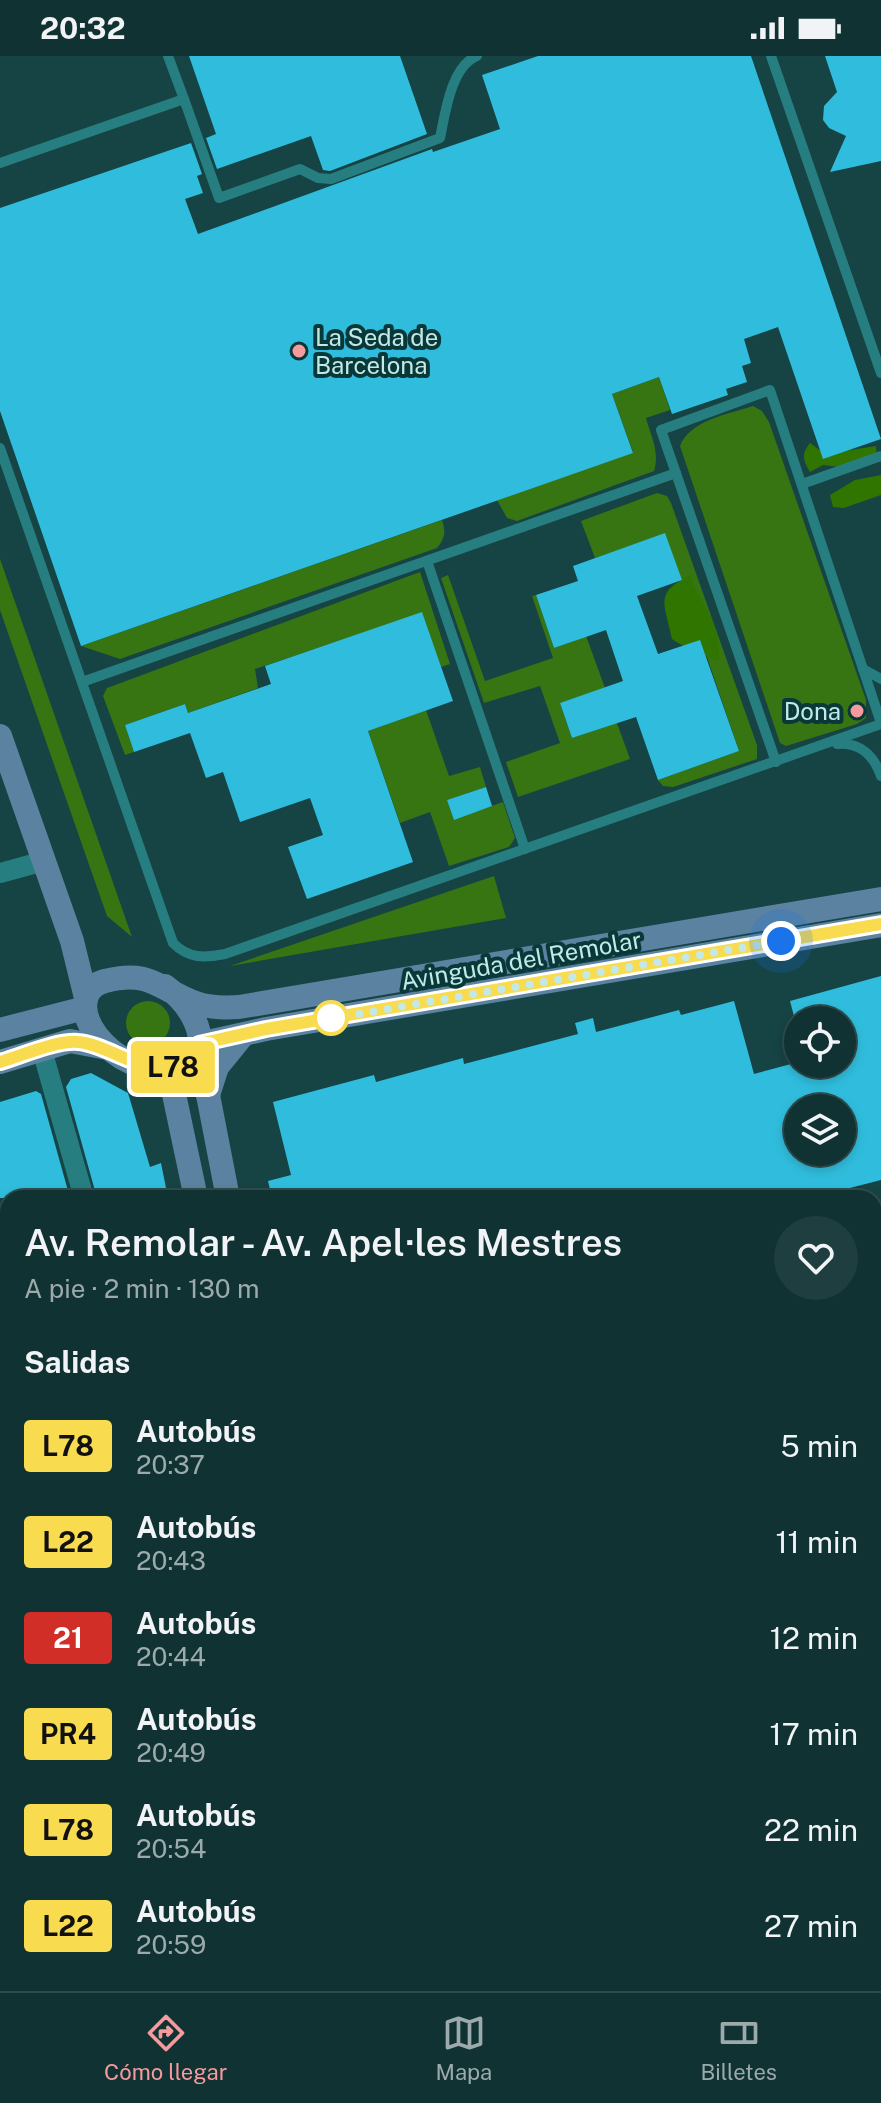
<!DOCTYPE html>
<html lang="es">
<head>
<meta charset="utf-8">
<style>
	body { margin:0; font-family:"Public Sans",sans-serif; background:#1e3e3f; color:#f1f3f6; height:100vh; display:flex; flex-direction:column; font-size:30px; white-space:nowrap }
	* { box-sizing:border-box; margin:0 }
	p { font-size:26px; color:#9caaac }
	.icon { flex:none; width:44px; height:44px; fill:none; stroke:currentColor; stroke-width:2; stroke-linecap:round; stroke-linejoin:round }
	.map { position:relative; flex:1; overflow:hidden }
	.panel { position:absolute; left:0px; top:1134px; width:882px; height:802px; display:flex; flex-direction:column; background:#103233; border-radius:24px 24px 0 0; box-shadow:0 4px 12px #0003,0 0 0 2px #304d4e }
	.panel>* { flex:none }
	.badge { padding:0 16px; border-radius:6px; font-size:28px; line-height:52px }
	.controls { position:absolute; left:784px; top:950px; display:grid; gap:16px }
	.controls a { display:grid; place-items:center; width:72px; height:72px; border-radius:50%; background:#103233; box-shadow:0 4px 12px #0003,0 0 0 2px #304d4e; font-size:40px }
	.you { position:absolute; width:40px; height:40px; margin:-20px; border:6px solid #fff; border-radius:50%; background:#1a73e8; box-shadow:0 0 0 12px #1a73e833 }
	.map>.badge { position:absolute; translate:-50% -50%; box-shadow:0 0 0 4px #fff }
	h2 { padding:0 24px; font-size:30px; line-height:72px }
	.round { display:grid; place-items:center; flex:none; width:84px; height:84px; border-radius:42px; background:#1e3e3f }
	.summary { display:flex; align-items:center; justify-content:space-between; height:136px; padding:0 24px }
	h1 { font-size:38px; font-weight:600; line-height:60px }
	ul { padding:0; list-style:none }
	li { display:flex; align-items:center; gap:24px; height:96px; padding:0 24px }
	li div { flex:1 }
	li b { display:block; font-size:30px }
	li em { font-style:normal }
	li .badge { min-width:88px; font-weight:700; text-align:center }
	.status { display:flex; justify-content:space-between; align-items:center; height:56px; padding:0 40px; background:#103233; direction:ltr }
	.status svg { height:22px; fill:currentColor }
	.dock { display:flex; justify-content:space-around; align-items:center; height:112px; border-top:2px solid #304d4e; background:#103233; font-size:22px; color:#9caaac }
	.dock a { display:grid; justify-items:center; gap:4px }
	.dock .on { color:#f59b9e }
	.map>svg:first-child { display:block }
	.green { fill:#367512 }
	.forest { fill:#307500 }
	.building { fill:#30bddd; fill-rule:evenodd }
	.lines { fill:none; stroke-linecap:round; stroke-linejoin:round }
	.lane { stroke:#277e80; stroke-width:10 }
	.street { stroke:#277e80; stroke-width:20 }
	.secondary { stroke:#5b82a0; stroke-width:24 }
	.line-casing { stroke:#fff; stroke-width:18 }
	.line { stroke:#f9db4f; stroke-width:12 }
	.walk { stroke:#c2e8e8; stroke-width:8; stroke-dasharray:0 14.4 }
	.poi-dot { fill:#f59b9e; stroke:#093839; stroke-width:3 }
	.stop-dot { fill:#fff; stroke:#f9db4f; stroke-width:4 }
	.labels { text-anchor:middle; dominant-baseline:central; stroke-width:8; stroke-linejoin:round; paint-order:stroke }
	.poi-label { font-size:24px; fill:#c2e8e8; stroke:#093839; text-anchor:start }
	.street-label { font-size:24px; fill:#c2e8e8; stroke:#093839 }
</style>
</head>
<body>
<div class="status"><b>20:32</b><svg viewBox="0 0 49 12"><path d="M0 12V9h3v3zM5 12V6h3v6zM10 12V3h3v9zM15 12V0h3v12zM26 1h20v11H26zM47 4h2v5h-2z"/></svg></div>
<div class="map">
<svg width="881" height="1935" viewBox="0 0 881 1935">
	<rect width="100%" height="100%" fill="#164344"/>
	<g class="green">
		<path d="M 659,321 L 670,354 L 646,362 C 651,380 660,397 654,415 L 517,465 L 507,462 L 497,444 L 633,396 L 612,338 Z"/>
		<path d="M 753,350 L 762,355 L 769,366 L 866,644 L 866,662 L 857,668 L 786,690 L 780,687 L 680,390 C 690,364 729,358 753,350 Z"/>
		<path d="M 657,437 L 667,440 L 671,447 L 757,689 L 757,703 L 673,731 L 663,730 L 658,724 L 739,695 L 665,478 L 595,502 L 581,465 Z"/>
		<path d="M 442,464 C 446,476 445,482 437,492 L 120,603 L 81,590 Z"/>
		<path d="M 0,503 L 132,881 L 107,860 L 0,554 Z"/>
		<path d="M 420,516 L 450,608 L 441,611 L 422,557 L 255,613 L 258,632 L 188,657 L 185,648 L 125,669 L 134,696 L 125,699 L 103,640 L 107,632 Z"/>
		<path d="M 448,519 L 485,625 L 553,602 L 532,540 L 536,539 L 554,592 L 574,585 L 562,548 L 573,544 L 605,632 L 560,647 L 572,682 L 617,667 L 630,703 L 518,741 L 506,706 L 560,687 L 540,630 L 484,647 L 441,522 Z"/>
		<path d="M 426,654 L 449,720 L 480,711 L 486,731 L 447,744 L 454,763 L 503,746 L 515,782 L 509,791 L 449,810 L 430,756 L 400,767 L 368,675 Z"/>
		<path d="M 494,820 L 506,862 L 230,910 Z"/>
		<circle cx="148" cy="967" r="22"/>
		<path d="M 881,1375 L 881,1634 L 874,1637 L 874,1377 Z"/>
	</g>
	<g class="forest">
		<path d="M 810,387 L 825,398 L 876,390 L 877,401 L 855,413 L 823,409 L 810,416 C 803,404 801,398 810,387 Z"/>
		<path d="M 881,419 L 881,439 L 844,452 L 833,451 L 830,439 L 855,424 Z"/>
		<path d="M 691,519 C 693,532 698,537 704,548 C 714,566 720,584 719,604 C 701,601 687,593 672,583 C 665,547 653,537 691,519 Z"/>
	</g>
	<g class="building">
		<path d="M 189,0 L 400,0 L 427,78 L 330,115 L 323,114 L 311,80 L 217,113 L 206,82 L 216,78 Z"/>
		<path d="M 538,0 L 751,0 L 881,383 L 823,403 L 778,271 L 744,283 L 751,307 L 742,310 L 747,326 L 726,333 L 728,339 L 672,358 L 659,321 L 612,338 L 633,397 L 81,590 L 0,355 L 0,152 L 191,87 L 202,118 L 197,120 L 203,137 L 185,143 L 198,178 L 432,93 L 433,96 L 500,73 L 482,19 Z"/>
		<path d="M 825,0 L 881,0 L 881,105 L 830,116 L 846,80 L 829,72 L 823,64 L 824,50 L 837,36 Z"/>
		<path d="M 665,477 L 682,524 L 637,540 L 658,598 L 700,584 L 739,695 L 658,724 L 636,661 L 572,682 L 560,647 L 623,625 L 606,574 L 554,592 L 536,539 L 578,525 L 573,510 Z"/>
		<path d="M 422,556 L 453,645 L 368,675 L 413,806 L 307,843 L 288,791 L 323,779 L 310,742 L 240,766 L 223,716 L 206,722 L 190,677 L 134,696 L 125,669 L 185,648 L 188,657 L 271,628 L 265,610 Z"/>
		<path d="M 486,731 L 492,750 L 454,764 L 447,744 Z"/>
		<path d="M 881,920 L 881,1124 L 811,1142 L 272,1142 L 268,1125 L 291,1119 L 273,1046 L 374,1019 L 376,1026 L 463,1002 L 464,1008 L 578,978 L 575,967 L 593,962 L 596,976 L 679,954 L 681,959 L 734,945 L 754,1018 L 791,1008 L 842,1008 L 842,964 L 795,964 L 790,945 ZM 798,1052 L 842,1052 L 842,1096 L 798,1096 Z"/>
		<path d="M 91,1017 L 128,1037 L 150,1111 L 161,1107 L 168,1142 L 97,1142 L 66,1031 L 71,1023 Z"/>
		<path d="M 36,1035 L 41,1038 L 70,1142 L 0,1142 L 0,1046 Z"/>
	</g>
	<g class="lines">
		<g class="lane">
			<path d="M 168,0 L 184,43"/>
			<path d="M 771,0 L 881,317"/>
			<path d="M 0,107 L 184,43 L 219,142 L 300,113 L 318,122 L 331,123 L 440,82 C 445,58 451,10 477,0"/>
			<path d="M 0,392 L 173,887 C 189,903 204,902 225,898 L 881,668"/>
			<path d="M 802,428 L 881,400"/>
			<path d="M 427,505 L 525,793"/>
			<path d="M 863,613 L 881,623"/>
			<path d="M 82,626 L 676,417"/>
			<path d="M 837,688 C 860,686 874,700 881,720"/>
			<path d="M 776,706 L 661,374 L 770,334 L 881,667"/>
			<path d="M 0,1494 L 8,1492"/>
			<path d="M 0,1698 L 8,1697"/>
		</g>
		<g class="street">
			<path d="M 0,817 L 44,805"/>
			<path d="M 42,994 L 84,1142"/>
			<path d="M 874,1170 L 881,1168"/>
			<path d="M 874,1366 L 881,1364"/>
			<path d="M 0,1380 L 8,1378"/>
			<path d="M 0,1610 L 8,1608"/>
			<path d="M 874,1649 L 881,1647"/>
			<path d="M 0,1859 L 8,1857"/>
			<path d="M 760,1928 L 763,1935"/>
		</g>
		<g class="secondary">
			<path d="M 0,680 L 72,885 L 86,942"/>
			<path d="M 165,930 C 178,939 186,948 193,961 C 218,1009 165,1020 130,1006 C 116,1000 106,991 97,980 C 88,968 82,954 87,940 C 90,932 97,927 105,925 C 152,913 159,934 196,947 C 210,952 224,952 239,951 L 881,843"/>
			<path d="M 0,974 L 85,952"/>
			<path d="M 199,988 L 266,973 L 881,869"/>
			<path d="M 195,999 L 208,1039 L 228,1142"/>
			<path d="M 0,1006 L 70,985 L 107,992"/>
			<path d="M 147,1011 L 162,1016 L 171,1024 L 196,1142"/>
			<path d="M 208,1039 L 217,1011 L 243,979"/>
			<path d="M 344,1928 L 345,1935"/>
			<path d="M 372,1928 L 373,1935"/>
		</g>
	</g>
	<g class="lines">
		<g class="line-casing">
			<path id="line" d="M 0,1006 C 21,1000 57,984 78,986 C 115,988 175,1045 199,988 L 266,973 L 881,868"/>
		</g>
		<use href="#line" class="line"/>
		<path class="walk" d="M 331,962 L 324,964 L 781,885"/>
	</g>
	<g class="poi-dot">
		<circle cx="299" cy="295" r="8"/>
		<circle cx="857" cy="655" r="8"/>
	</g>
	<circle class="stop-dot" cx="331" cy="962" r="16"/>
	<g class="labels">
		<g class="poi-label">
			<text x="315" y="281">La Seda de<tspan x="315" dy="28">Barcelona</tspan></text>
			<text x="841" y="655" text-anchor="end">Dona</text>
		</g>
		<g class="street-label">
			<text transform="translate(521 904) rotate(-10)">Avinguda del Remolar</text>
		</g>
	</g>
</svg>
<div class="controls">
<a><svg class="icon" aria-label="locate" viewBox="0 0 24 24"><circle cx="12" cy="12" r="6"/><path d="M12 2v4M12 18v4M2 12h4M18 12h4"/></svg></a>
<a><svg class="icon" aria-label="layers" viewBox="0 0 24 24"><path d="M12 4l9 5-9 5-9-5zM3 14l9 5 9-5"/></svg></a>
</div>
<div class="you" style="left:781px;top:885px"></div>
<b class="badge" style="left:173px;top:1011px;background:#f9db4f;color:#111">L78</b>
<section class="panel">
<div class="summary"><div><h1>Av. Remolar - Av. Apel·les Mestres</h1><p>A pie · 2 min · 130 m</p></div><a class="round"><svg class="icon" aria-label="heart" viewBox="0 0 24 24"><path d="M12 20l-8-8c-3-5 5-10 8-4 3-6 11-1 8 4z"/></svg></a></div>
<h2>Salidas</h2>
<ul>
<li><span class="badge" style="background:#f9db4f;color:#111">L78</span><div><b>Autobús</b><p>20:37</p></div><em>5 min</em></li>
<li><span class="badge" style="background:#f9db4f;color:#111">L22</span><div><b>Autobús</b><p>20:43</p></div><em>11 min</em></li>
<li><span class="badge" style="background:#d02e26;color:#fff">21</span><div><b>Autobús</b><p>20:44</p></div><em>12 min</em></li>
<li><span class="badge" style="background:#f9db4f;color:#111">PR4</span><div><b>Autobús</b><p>20:49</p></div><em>17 min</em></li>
<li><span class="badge" style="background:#f9db4f;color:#111">L78</span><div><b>Autobús</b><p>20:54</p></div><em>22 min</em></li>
<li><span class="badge" style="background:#f9db4f;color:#111">L22</span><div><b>Autobús</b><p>20:59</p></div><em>27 min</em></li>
</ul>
</section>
</div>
<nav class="dock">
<a class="on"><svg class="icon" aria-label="directions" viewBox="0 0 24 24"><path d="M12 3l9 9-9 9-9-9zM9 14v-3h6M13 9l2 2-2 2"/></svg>Cómo llegar</a>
<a><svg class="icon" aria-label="map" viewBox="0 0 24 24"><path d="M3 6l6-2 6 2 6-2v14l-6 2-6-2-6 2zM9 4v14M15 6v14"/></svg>Mapa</a>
<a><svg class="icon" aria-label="tickets" viewBox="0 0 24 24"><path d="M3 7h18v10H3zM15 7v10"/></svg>Billetes</a>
</nav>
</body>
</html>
